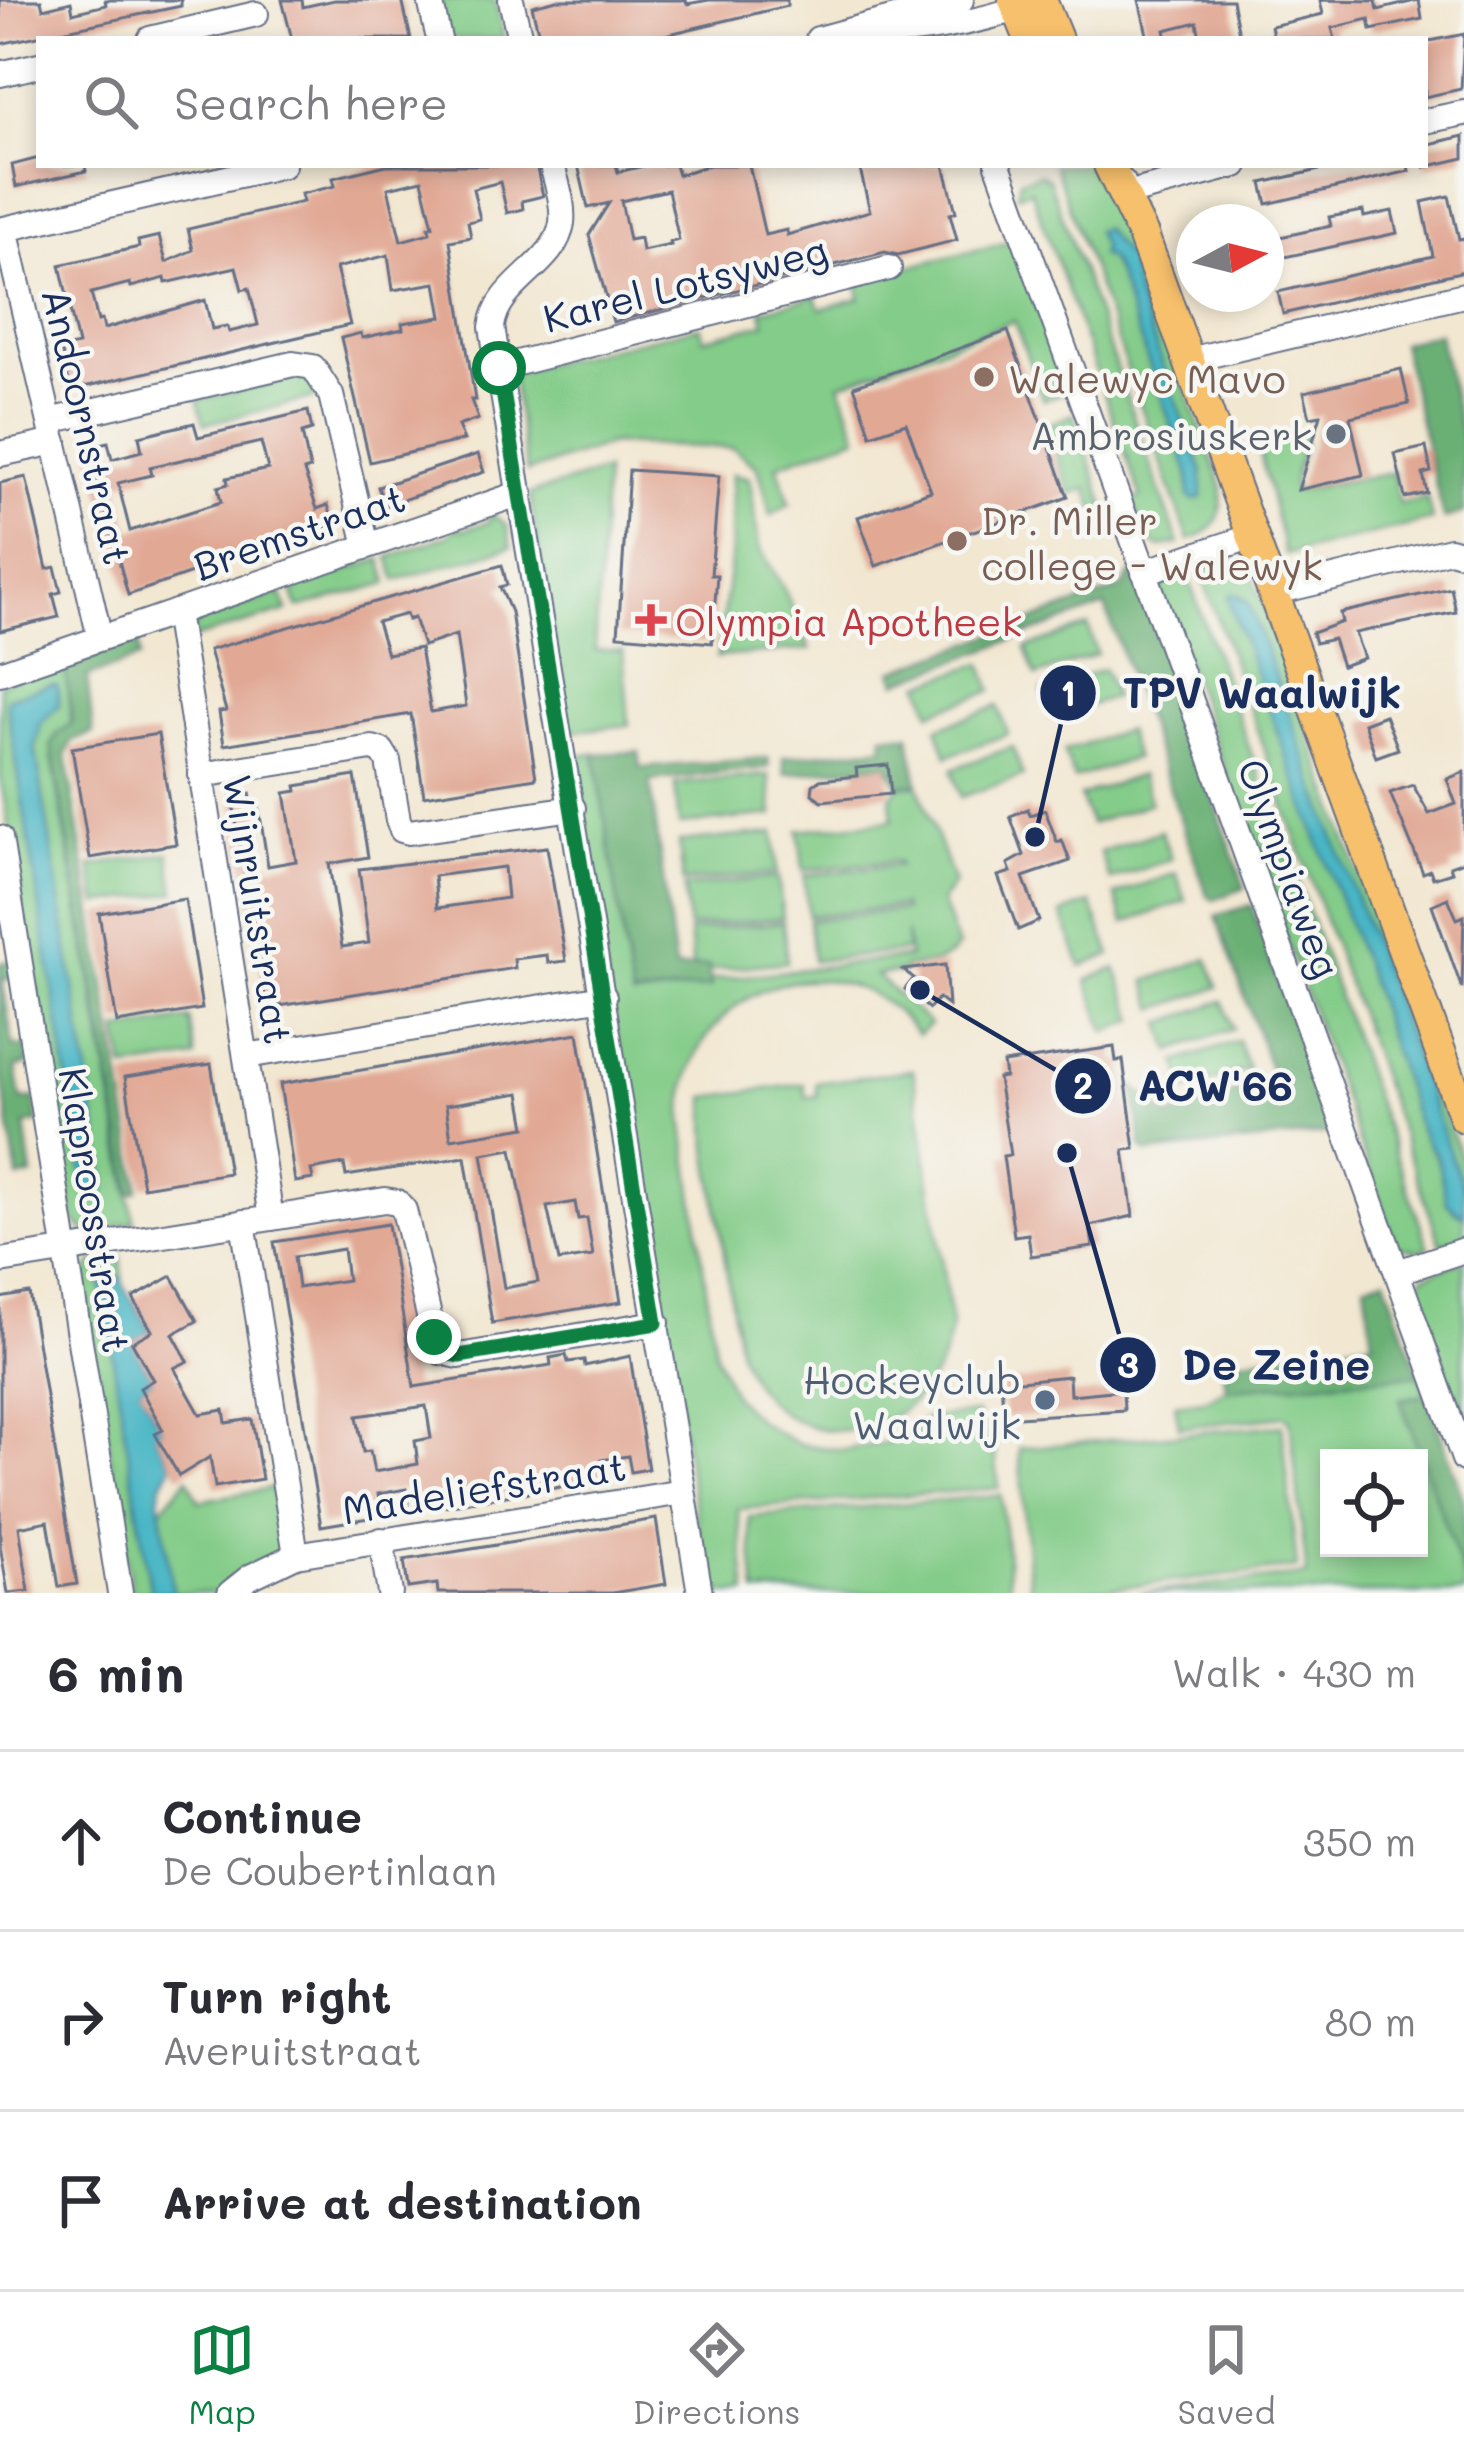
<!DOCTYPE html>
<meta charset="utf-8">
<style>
body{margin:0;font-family:Mali,sans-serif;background:#f2f2f3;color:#2b2b33}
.controls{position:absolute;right:36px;bottom:36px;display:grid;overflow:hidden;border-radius:0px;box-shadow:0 6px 18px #0003}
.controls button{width:108px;height:108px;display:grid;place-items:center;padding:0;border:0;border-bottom:3px solid #e1e1e2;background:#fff;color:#2b2b33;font:60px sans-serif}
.compass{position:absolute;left:1176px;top:204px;width:108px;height:108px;border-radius:50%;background:#fff;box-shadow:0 6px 18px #0003;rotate:83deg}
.stop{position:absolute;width:36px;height:36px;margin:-27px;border:9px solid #0b8043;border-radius:50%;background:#fff}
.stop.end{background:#0b8043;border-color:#fff;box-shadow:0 3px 12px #0008}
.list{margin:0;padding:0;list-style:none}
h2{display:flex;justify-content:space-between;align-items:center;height:156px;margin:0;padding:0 48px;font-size:51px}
h2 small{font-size:39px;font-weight:400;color:#7c7c81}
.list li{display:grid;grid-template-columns:78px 1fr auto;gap:36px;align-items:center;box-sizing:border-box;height:180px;padding:0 48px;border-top:3px solid #e1e1e2}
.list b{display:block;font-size:45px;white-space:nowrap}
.list p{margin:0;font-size:39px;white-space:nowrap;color:#7c7c81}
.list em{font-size:39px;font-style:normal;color:#7c7c81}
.icon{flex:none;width:66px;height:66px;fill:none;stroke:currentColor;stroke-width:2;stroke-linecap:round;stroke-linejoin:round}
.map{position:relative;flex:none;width:1464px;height:1593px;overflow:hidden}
.search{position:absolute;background:#fff;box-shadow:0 6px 18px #0003;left:36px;right:36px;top:36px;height:132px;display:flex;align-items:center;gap:30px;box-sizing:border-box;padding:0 42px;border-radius:0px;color:#7c7c81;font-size:45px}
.sheet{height:696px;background:#fff}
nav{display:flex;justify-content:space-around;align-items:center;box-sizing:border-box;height:168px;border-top:3px solid #e1e1e2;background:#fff;font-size:33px;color:#7c7c81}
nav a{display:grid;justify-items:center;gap:6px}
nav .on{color:#0b8043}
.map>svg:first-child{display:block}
.green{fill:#84cc89;stroke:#507e74;stroke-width:3;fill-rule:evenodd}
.forest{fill:#6bb075;stroke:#43706a;stroke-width:3}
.water{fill:#49b6c5;stroke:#327292;stroke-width:3}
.building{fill:#e1a894;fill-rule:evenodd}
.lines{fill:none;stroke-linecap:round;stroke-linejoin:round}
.minor-casing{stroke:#666f86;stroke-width:28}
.major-casing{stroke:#666f86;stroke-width:34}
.minor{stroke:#fff;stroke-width:24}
.major{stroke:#f7c06c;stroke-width:30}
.route{stroke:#0b8043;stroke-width:15}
.education-dot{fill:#8d6e63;stroke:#f6f6f2;stroke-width:4.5}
.worship-dot{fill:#6b7280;stroke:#f6f6f2;stroke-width:4.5}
.health-dot{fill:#e0444e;stroke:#f6f6f2;stroke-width:4.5}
.service-dot{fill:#5c6f8a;stroke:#f6f6f2;stroke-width:4.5}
.labels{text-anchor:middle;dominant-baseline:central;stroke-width:9;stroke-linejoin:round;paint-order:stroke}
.street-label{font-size:39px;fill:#1b2f5e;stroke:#f6f6f2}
.education-label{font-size:39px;fill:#785e54;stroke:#f6f6f2;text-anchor:start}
.worship-label{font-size:39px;fill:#5b616d;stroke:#f6f6f2;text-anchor:end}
.health-label{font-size:39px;fill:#be3a42;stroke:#f6f6f2;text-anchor:start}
.service-label{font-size:39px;fill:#4e5e75;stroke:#f6f6f2;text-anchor:end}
.leader{fill:none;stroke:#1b2f5e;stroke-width:4.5}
.callout-dot{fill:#1b2f5e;stroke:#f6f6f2;stroke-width:4.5}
.mark-label{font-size:36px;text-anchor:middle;font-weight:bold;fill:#fff}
.callout-label{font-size:42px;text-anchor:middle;font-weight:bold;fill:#1b2f5e;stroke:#f6f6f2;stroke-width:9;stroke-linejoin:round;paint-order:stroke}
</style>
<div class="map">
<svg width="1464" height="1593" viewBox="0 0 1464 1593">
<rect width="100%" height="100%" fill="#f6f6f2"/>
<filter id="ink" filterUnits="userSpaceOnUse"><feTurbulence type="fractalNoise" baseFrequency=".00833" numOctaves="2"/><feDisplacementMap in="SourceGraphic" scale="24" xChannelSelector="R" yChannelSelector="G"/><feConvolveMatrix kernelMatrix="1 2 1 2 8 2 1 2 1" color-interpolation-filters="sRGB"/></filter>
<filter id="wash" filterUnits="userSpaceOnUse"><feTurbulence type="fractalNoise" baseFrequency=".004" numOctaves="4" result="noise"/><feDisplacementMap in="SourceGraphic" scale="48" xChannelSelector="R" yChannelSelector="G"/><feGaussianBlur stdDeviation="2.7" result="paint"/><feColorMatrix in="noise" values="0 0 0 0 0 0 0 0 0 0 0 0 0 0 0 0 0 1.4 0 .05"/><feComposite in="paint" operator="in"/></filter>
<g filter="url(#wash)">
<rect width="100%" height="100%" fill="#f2e7d1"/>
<g class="green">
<polygon points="438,0 495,0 504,39 447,39"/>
<path d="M1054,165H1087L1118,211L1222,486C1221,517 1220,529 1189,540ZM1103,249L1130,261L1136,293L1202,471L1189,497V474L1116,272Z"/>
<polygon points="1040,174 1049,179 1179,544 1159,547 1147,539 1132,501 1141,497 1031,190 1017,195 1020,180"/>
<polygon points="1013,241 1067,391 1043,400 1014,321 840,384 858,436 777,465 790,503 771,515 758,467 733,448 611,444 527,472 512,378 519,370 700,326 704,339 765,323 762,310 816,296 820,309 860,298 858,284 887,272"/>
<polygon points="286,374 306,374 323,396 204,424 198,400 280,381"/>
<polygon points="1074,414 1109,518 1100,524 1087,488 1071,494 1046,425"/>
<path d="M1303,431C1309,452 1290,470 1294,491L1393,473L1399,504L1427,498L1432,520L1285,555L1257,441Z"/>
<polygon points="605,471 595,650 623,651 629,725 566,732 530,494"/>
<polygon points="732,474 750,478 759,547 785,591 810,649 717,657 731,558"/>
<polygon points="491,514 507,525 511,547 396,580 389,557 447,536 457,527 463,530 488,522"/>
<polygon points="381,559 388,583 298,608 293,593 297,587"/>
<polygon points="1222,560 1235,562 1252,575 1464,1168 1464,1191 1248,602 1239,595 1229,597 1370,981 1419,1129 1436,1157 1453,1210 1464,1216 1464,1236 1441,1245 1199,567"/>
<polygon points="1186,572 1209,636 1429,1248 1418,1251 1396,1245 1160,589 1171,577"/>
<polygon points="281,592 287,611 195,638 193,630 198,621 205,618 204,613 212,616 237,608 240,601 250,603"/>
<polygon points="1088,626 1097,654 1036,676 1026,648"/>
<path d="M64,661L72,723C55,734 51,743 53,763L134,1222L85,1232L73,1219L0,776V684ZM16,694L59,705L41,723L35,748L105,1193Z"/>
<polygon points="982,663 992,691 931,712 921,684"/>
<polygon points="1104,669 1114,697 1052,719 1042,691"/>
<polygon points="998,706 1008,734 947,756 937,728"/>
<polygon points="1126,730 1135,758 1074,779 1064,751"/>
<polygon points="1013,747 1023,776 961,797 952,769"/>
<path d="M595,754L633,997L710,987V980L909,957L906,932L907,951L813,961L809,920L904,910L903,906L808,916L804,875L899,865L897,861L803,870L799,830L893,820L891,798L899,786L918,784L954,884L941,901L958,947C943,965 927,964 905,967L904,972L876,975L930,1024L918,1035C837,928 682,988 683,1119L715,1353L734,1396L760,1422L798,1444L843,1450L891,1442L927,1418L977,1413L985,1444H994L999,1488L738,1509L747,1593H709L569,757Z"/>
<polygon points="769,775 773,815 679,825 675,784"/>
<polygon points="1141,775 1151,803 1090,824 1080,796"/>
<polygon points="1161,831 1171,859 1110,880 1100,852"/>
<polygon points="774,833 777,873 683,882 679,842"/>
<polygon points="169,853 175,892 98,904 91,866"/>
<polygon points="1176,873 1186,901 1124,923 1115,895"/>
<polygon points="778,877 783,918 688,927 684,887"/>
<polygon points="1091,903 1111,955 1081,966 1062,914"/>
<polygon points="783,922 787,962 693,972 689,931"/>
<polygon points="1208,959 1218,987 1156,1009 1146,981"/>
<polygon points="1116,968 1136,1020 1106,1032 1087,980"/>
<polygon points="1223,1001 1233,1029 1171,1051 1162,1023"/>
<polygon points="190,1019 196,1058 125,1069 118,1031"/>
<polygon points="1238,1041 1248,1069 1187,1090 1177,1062"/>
<path d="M913,1070L951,1323C945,1408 847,1465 775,1407C757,1392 748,1374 739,1353L708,1148L706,1097L804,1084L806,1097L817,1096L816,1083Z"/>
<polygon points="121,1257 123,1278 101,1282 151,1593 132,1593 81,1274 86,1273 93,1262"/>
<polygon points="1464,1260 1464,1423 1417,1290 1423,1276"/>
<path d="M1419,1375L1427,1395L1401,1399L1464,1578V1593H1141L1307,1575L1290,1420L1285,1416L1179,1427L1175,1404L1205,1400L1226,1389ZM1329,1458H1419V1548H1329Z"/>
<polygon points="1282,1425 1297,1568 1068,1593 1030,1593 1019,1448"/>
<polygon points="188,1478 199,1501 272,1488 281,1508 282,1549 220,1593 173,1593 160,1510"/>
<polygon points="1001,1495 1010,1593 756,1593 749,1517"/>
</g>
<g class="forest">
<polygon points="1438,333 1464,446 1464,513 1444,519 1401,343"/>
<polygon points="1133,571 1245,888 1213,900 1207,894 1105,606 897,682 893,671 1122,588"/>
<polygon points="137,634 140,658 87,677 93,733 72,741 66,755 138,1182 138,1191 131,1194 51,746 57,734 72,723 64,661"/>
<polygon points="883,735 909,735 918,784 899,786 887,764 785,774 783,757 884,747"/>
<polygon points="639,752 641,768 768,758 769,767 650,781 675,969 708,966 711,987 632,997 595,754"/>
<polygon points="1251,905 1332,1133 1147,1153 1142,1148 1134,1086 1169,1117 1270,1079 1272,1074 1216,916"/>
<polygon points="12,961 15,977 2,980 13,1047 26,1046 29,1064 16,1067 21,1100 35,1098 38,1122 25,1125 32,1176 18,1178 0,1066 0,963"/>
<polygon points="1385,1278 1419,1375 1226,1389 1223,1362 1373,1341 1365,1284"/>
<polygon points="1427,1395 1464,1501 1464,1578 1400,1399"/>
</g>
<g class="water">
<polygon points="1103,228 1130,261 1136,293 1202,471 1202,497 1196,500 1189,497 1189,474 1116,272 1109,258 1100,255 1103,248 1096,231"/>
<polygon points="1233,593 1248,602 1464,1191 1464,1216 1447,1203 1437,1157 1419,1129 1370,981 1231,607 1229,596"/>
<polygon points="52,684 57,685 59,705 41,723 35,748 106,1184 102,1197 96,1200 86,1193 7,705 8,698"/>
<polygon points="123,1278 124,1287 151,1331 132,1343 153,1380 140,1388 162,1430 155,1435 172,1465 162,1484 159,1499 173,1593 151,1593 104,1303 101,1281"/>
</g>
<g id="blocks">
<g class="building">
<polygon points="0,0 41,0 43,9 71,2 73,13 106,5 105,0 181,0 181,6 0,44"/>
<polygon points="282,0 302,0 303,7 334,0 402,0 411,39 292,39"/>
<polygon points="557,0 686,0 687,4 709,0 787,0 787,6 648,39 540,39 532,6"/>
<polygon points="1139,0 1232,0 1240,39 1200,39 1197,22 1165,30 1167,39 1148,39"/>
<polygon points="1320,0 1376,1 1378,10 1419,0 1422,19 1371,30 1369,19 1332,28 1335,39 1274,39 1271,26 1323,14"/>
<polygon points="1464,34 1461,89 1425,97 1425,42"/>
<polygon points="1464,136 1464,158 1425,167 1425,145"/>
<polygon points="39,158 39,165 85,165 86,171 16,187 12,165"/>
<path d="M386,165H536L543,196L522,201L523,209L507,213L500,182L473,189L480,219L468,222L471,237L450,241L475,400H471L478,419L458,426L464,440L370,462L341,338L361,333L362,338L403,329L402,323L442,317L436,283L393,290L388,255L336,268L350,325L71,390L61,349L78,345L60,265L139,247L138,241L159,236L166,262L193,250L188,229L303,202L301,194L335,186L333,178ZM422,180L433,226L429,227L430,233L401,241L388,188ZM236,267L242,290L249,288L258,325L229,332L227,326L212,329L205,300L104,329L102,320L98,321L91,293L130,283L131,287L165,278L166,283Z"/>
<path d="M578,165H616L618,172L648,165H675L678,175L709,165H749L765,235L787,230V235L870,211L859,165H944L956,212L950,214L957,240L898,255L885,252L613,322L589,235L609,203L588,208ZM668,190L679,240L670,242L671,245L642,251L640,238L629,240L621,201Z"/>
<polygon points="1341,165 1408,165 1409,171 1267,204 1262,183"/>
<polygon points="1449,196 1459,239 1464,238 1464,271 1283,314 1278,292 1433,256 1422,202"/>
<polygon points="1363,211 1364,217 1392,211 1397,233 1266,261 1266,240 1331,226 1329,217"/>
<polygon points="1008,331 1068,497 876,566 858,517 931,491 906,423 871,435 854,386"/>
<polygon points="1401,369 1409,404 1350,417 1363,475 1298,490 1321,415 1310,417 1304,392"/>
<path d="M308,411L312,430L302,433L310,469L304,471L317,509L328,505L334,524L128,595L89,447L108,442L112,459L142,451L139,436L160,431L194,423L198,437ZM261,442L268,469L227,478L228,484L218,487L221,502L130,531L118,483L152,475L150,467Z"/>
<polygon points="1426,447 1431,472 1423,474 1427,493 1405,498 1395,454"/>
<polygon points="478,454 484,472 385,506 378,487"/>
<polygon points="629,470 719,476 711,575 717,575 712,643 618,635"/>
<polygon points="26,477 47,569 55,567 61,592 53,594 59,617 0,631 0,483"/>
<path d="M502,565L507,585L500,587L511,612L536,778L424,796L411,714L224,745L219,712L226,711L209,650ZM406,614L408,620L414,618L423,646L456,635L466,706L431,712L420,648L387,654L377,622Z"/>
<polygon points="1451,588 1456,612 1355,633 1364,658 1342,666 1333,639 1315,643 1312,633 1342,622 1340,613"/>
<polygon points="1385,715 1398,749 1376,757 1364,723"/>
<polygon points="158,734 176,844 90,858 72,748"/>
<polygon points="888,765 891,794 822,801 812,794 813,785 820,780 857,776 856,768"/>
<polygon points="1464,772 1464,861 1450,866 1452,872 1433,878 1430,870 1423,873 1390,793 1413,785 1429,814 1456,804 1447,779"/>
<path d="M355,776L368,857L329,864L342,947L369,943L359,869L547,847L566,961L548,963L547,955L514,959L515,968L267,1008L232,796L250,793L253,810L259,809L268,866L296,861L285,793L297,791L296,786ZM504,867L507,898L437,908L434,876Z"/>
<polygon points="1028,809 1030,815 1045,810 1057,842 1062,840 1070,861 1023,877 1039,921 1018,930 998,876 1011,872 1008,864 1024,855 1010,816"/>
<polygon points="1448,898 1457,919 1464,916 1462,989 1432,905"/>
<polygon points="185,899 202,1009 117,1023 99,913"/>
<polygon points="945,965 948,1006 938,998 929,1009 905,989 914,978 903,970"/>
<path d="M578,1033L621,1302L492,1323L465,1157L346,1176L344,1164L311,1170L313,1179L295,1182L280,1084ZM520,1093L526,1127L451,1139L446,1105ZM512,1149L538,1282L504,1288L482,1154ZM575,1202L578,1219L587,1218L593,1256L559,1261L547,1207Z"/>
<polygon points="1114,1047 1116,1061 1123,1060 1135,1149 1124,1150 1133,1216 1090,1226 1093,1247 1031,1256 1028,1234 1014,1236 1003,1156 1010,1155 998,1078 1005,1077 1003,1063"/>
<polygon points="211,1064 229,1173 143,1187 125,1077"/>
<path d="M388,1224L414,1387L551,1365L550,1358L566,1355L568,1362L584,1360L585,1366L630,1356L648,1469L631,1472L628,1456L601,1460L604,1480L409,1512L406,1489L378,1494L381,1516L321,1526L274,1242ZM343,1249L347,1280L298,1288L294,1257ZM426,1406L431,1438L415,1441L418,1464L374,1472L370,1451L363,1452L357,1416Z"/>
<polygon points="172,1276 197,1321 173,1334 188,1361 174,1368 200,1414 224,1410 226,1423 252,1419 262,1479 215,1487 210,1457 179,1476 155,1434 163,1430 140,1388 153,1380 132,1342 152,1331 133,1298"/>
<polygon points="29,1293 77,1584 59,1587 48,1521 19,1527 29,1591 8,1593 0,1546 0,1298"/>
<polygon points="1069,1376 1070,1395 1123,1390 1124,1410 1004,1418 1001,1383"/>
<polygon points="656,1519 666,1584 612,1593 438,1593 437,1584 408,1588 404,1560"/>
</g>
</g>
</g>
<g filter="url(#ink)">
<use href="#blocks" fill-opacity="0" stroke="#666f86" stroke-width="3"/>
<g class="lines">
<g class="minor-casing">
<g id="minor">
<polyline points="430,0 439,39"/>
<polyline points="511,0 520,39"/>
<path d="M850,32C909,37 974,23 1030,5"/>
<polyline points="150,39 256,14"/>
<polyline points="818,39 961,0"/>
<polyline points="0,74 39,65"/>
<polyline points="1425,121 1464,113"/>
<path d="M552,165C557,184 564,204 562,223C556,266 497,282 492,327L700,1593"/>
<polyline points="998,165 1464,1459"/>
<polyline points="1123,182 1123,195 1236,165"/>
<polyline points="5,229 100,638"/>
<polyline points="0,230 283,165"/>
<polyline points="1189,360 1464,295"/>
<polyline points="498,368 889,268"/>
<polyline points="50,421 293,364 313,367 331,395 367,546"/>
<polyline points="0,454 55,442"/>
<polyline points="1144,572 1250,537"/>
<polyline points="1272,593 1450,550 1464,554"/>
<polyline points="176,612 271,1218"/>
<polyline points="0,673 521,493"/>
<polyline points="201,775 372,748 382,751 388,761 398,820 402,830 409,832 573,808"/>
<polyline points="0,838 120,1593"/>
<polyline points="246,1056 604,997"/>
<polyline points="243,1222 296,1555"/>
<polyline points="0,1261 385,1200 397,1202 404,1210 434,1337 441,1352 459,1356 657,1323"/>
<polyline points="1398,1272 1464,1250"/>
<polyline points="381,1540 390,1593"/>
<polyline points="230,1593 250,1577 296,1555 683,1492"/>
</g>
</g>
<g class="major-casing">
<g id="major">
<polyline points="1014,0 1030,39"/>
<polyline points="1041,0 1057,39"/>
<polyline points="1109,165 1143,235 1464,1117"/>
</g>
</g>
<use href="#minor" class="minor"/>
<use href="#major" class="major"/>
</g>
</g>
<g class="lines" filter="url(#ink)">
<polyline class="route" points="434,1337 441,1352 459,1356 656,1323 499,368"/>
</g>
<g class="education-dot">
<circle cx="984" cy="377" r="12"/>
<circle cx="957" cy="541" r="12"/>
</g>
<circle class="worship-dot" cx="1336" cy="434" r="12"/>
<path class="health-dot" d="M645 602h12v12h12v12h-12v12h-12v-12h-12v-12h12z"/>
<circle class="service-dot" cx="1045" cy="1400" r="12"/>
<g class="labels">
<g class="street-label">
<text transform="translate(685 283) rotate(-14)">Karel Lotsyweg</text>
<text transform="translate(88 426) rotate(77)">Andoornstraat</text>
<text transform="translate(299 531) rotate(-19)">Bremstraat</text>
<text transform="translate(1290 868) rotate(70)">Olympiaweg</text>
<text transform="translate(259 909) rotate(81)">Wijnruitstraat</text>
<text transform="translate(96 1210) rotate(81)">Klaproosstraat</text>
<text transform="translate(484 1487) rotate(-9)">Madeliefstraat</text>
</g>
<g class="education-label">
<text x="1008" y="377">Walewyc Mavo</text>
<text x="981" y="519">Dr. Miller<tspan x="981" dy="45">college - Walewyk</tspan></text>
</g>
<g class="worship-label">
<text x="1312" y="434">Ambrosiuskerk</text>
</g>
<g class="health-label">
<text x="675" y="620">Olympia Apotheek</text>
</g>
<g class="service-label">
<text x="1021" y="1378">Hockeyclub<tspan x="1021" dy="45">Waalwijk</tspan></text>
</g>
</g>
<path class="leader" d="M1035 837L1068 693M920 990L1083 1086M1067 1153L1128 1365"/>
<g class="callout-dot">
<circle cx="1035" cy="837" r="12"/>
<circle cx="920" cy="990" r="12"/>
<circle cx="1067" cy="1153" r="12"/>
<circle cx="1068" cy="693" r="30"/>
<circle cx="1083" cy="1086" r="30"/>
<circle cx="1128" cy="1365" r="30"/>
</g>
<g class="mark-label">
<text x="1068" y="706">1</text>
<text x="1083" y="1099">2</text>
<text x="1128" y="1378">3</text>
</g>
<g class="callout-label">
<text x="1262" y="708">TPV Waalwijk</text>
<text x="1215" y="1101">ACW'66</text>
<text x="1276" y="1380">De Zeine</text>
</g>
</svg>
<div class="controls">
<button><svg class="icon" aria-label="locate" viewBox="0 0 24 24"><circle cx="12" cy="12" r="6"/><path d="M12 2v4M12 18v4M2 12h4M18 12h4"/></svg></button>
</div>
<svg class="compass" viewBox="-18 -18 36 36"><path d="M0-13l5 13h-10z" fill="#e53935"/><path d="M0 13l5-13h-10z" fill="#7c7c81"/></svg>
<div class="stop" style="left:499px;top:368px"></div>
<div class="stop end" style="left:434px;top:1337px"></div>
<div class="search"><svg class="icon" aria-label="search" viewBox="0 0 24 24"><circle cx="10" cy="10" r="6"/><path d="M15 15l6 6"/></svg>Search here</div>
</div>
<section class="sheet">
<h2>6 min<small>Walk · 430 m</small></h2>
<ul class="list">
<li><svg class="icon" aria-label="ahead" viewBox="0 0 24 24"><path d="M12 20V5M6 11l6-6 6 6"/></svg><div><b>Continue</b><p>De Coubertinlaan</p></div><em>350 m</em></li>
<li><svg class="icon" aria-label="right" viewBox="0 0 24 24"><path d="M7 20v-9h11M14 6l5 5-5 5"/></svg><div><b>Turn right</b><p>Averuitstraat</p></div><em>80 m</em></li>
<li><svg class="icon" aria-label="arrive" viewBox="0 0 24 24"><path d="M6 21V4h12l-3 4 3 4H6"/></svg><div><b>Arrive at destination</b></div></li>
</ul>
</section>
<nav>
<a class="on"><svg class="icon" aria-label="map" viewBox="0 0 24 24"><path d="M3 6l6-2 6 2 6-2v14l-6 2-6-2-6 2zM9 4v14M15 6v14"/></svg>Map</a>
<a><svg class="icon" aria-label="directions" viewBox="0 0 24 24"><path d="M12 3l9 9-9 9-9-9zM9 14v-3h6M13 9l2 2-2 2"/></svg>Directions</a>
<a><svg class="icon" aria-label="saved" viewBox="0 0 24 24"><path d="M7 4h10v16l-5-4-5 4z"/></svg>Saved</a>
</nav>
